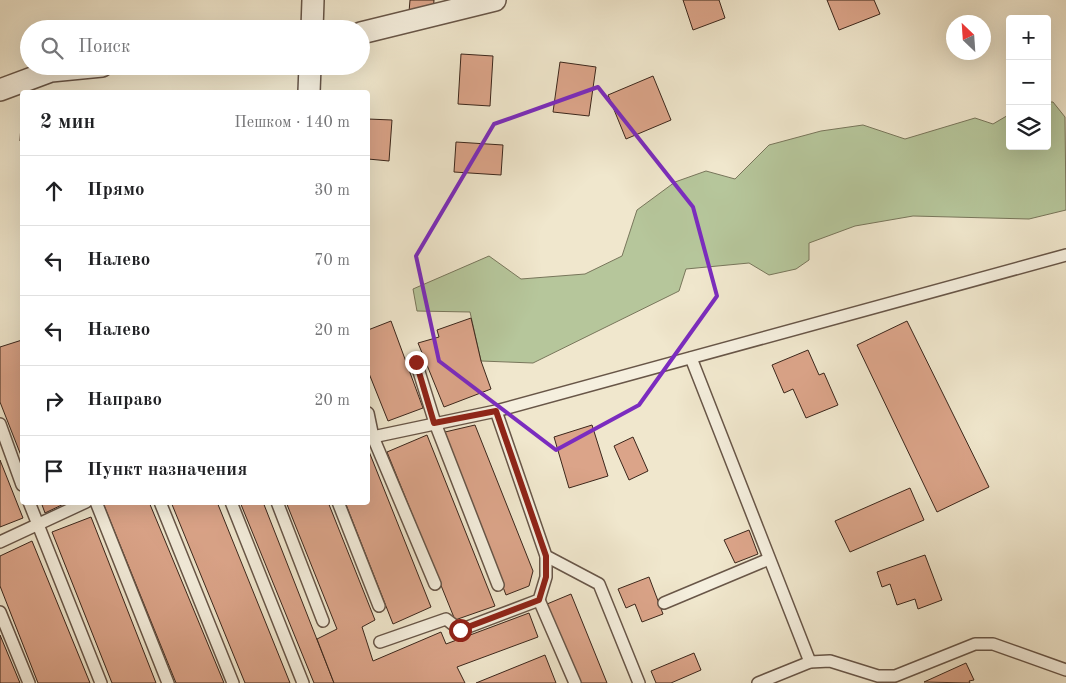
<!DOCTYPE html>
<html lang="ru">
<meta charset="utf-8">
<style>
body{margin:0;font-family:"Old Standard TT",serif;background:#f2f2f2;color:#202124}
.controls{position:absolute;right:15px;top:15px;display:grid;overflow:hidden;border-radius:5px;box-shadow:0 5px 20px #0002}
.controls button{width:45px;height:45px;display:grid;place-items:center;padding:0;border:0;border-bottom:1px solid #e0e0e0;background:#fff;color:#202124;font:25px sans-serif}
.compass{position:absolute;left:946px;top:15px;width:45px;height:45px;border-radius:50%;background:#fff;box-shadow:0 5px 20px #0002;rotate:335deg}
.stop{position:absolute;width:15px;height:15px;margin:-11px;border:4px solid #8f2418;border-radius:50%;background:#fff}
.stop.end{background:#8f2418;border-color:#fff;box-shadow:0 1px 5px #0008}
.list{margin:0;padding:0;list-style:none}
h2{display:flex;justify-content:space-between;align-items:center;height:65px;margin:0;padding:0 20px;font-size:21px}
h2 small{font-size:16px;font-weight:400;color:#757577}
.list li{display:grid;grid-template-columns:32px 1fr auto;gap:15px;align-items:center;box-sizing:border-box;height:70px;padding:0 20px;border-top:1px solid #e0e0e0}
.list b{display:block;font-size:19px;white-space:nowrap}
.list em{font-size:16px;font-style:normal;color:#757577}
.icon{flex:none;width:28px;height:28px;fill:none;stroke:currentColor;stroke-width:2;stroke-linecap:round;stroke-linejoin:round}
.map{position:relative;flex:none;width:1066px;height:683px;overflow:hidden}
.search{position:absolute;background:#fff;box-shadow:0 5px 20px #0002;left:20px;top:20px;width:350px;height:55px;display:flex;align-items:center;gap:12px;box-sizing:border-box;padding:0 18px;border-radius:28px;color:#757577;font-size:19px}
.panel{position:absolute;background:#fff;box-shadow:0 5px 20px #0002;left:20px;top:90px;width:350px;height:415px;border-radius:5px}
.map>svg:first-child{display:block}
.green{fill:#b6c69b;stroke:#78765b}
.building{fill:#dba489;stroke:#3b261b}
.lines{fill:none;stroke-linecap:round;stroke-linejoin:round}
.lane-casing{stroke:#685648;stroke-width:14}
.street-casing{stroke:#685648;stroke-width:24}
.lane{stroke:#f5efde;stroke-width:11}
.street{stroke:#f5efde;stroke-width:21}
.route{stroke:#8f2418;stroke-width:6}
.marked{fill:none;stroke:#7b2cbf;stroke-width:4;stroke-linejoin:round}
</style>
<div class="map">
<svg width="1066" height="683" viewBox="0 0 1066 683">
<rect width="100%" height="100%" fill="#f0e7cd"/>
<filter id="stains"><feTurbulence type="fractalNoise" baseFrequency=".004" numOctaves="4"/><feColorMatrix values="0 0 0 0 .2 0 0 0 0 .09 0 0 0 0 .02 0 0 0 .5 -.17"/></filter>
<radialGradient id="worn" r=".72"><stop offset=".6" stop-color="#630" stop-opacity="0"/><stop offset="1" stop-color="#630" stop-opacity=".3"/></radialGradient>
<polygon class="green" points="1047,102 1053,102 1065,117 1066,210 1029,219 913,216 855,226 809,243 809,260 796,269 769,275 749,263 686,269 679,291 533,363 481,361 470,312 417,311 413,289 489,256 521,279 585,274 622,256 637,210 675,182 706,171 735,179 769,145 821,131 863,125 905,139 975,118 993,124 1010,114 1010,146 1047,146"/>
<g class="building">
<polygon points="410,0 434,0 433,13 409,12"/>
<polygon points="683,0 719,0 725,18 693,30"/>
<polygon points="827,0 874,0 880,14 839,30"/>
<polygon points="461,54 493,56 490,106 458,104"/>
<polygon points="560,62 596,67 589,116 553,112"/>
<polygon points="653,76 671,120 626,139 608,95"/>
<polygon points="22,107 22,141 20,141"/>
<polygon points="368,119 392,120 389,161 368,159"/>
<polygon points="456,142 503,145 501,175 454,172"/>
<polygon points="471,318 481,361 491,389 444,407 418,343 439,337 437,330"/>
<polygon points="391,321 423,408 388,421 368,371 368,330"/>
<polygon points="907,321 989,487 937,512 857,345"/>
<polygon points="22,340 22,458 0,402 0,347"/>
<polygon points="808,350 819,375 824,373 838,405 806,418 793,389 784,393 772,365"/>
<polygon points="475,425 533,571 529,586 506,595 445,432"/>
<polygon points="592,425 608,476 569,488 554,437"/>
<polygon points="427,435 495,606 455,620 387,452"/>
<polygon points="633,437 648,471 629,480 614,446"/>
<polygon points="368,449 431,607 393,624 345,502 368,502"/>
<polygon points="0,460 23,518 0,527"/>
<polygon points="910,488 924,520 850,552 835,521"/>
<polygon points="41,502 68,502 45,513"/>
<polygon points="149,502 224,683 176,683 103,503"/>
<polygon points="171,502 217,502 290,683 245,683"/>
<polygon points="240,502 263,502 334,683 314,683"/>
<polygon points="286,502 328,502 375,620 362,627 373,661 441,632 446,644 529,613 538,637 457,667 465,683 334,683 317,639 337,629"/>
<polygon points="91,517 156,683 112,683 52,532"/>
<polygon points="749,530 758,554 735,563 724,540"/>
<polygon points="32,541 90,683 38,683 0,586 0,556"/>
<polygon points="925,555 942,600 918,609 915,599 897,605 890,584 882,587 877,572"/>
<polygon points="649,577 663,614 642,622 635,604 626,608 618,589"/>
<polygon points="571,594 607,683 581,683 547,604"/>
<polygon points="0,635 20,683 0,683"/>
<polygon points="694,653 701,670 671,683 656,683 651,671"/>
<polygon points="545,655 556,683 476,683"/>
<polygon points="966,663 974,680 969,681 970,683 924,682"/>
</g>
<g class="lines">
<g class="lane-casing">
<g id="lane">
<polyline points="691,358 810,662"/>
<polyline points="416,362 435,423 498,585"/>
<polyline points="496,411 546,556 599,584 639,683"/>
<polyline points="368,413 373,437 435,584"/>
<polyline points="0,424 22,485"/>
<polyline points="368,438 496,411 1066,255"/>
<polyline points="29,502 101,683"/>
<polyline points="96,502 168,683"/>
<polyline points="160,502 233,683"/>
<polyline points="231,502 303,683"/>
<polyline points="277,502 323,621"/>
<polyline points="338,502 379,606"/>
<polyline points="0,542 86,502"/>
<polyline points="539,600 575,683"/>
<polyline points="664,603 769,559"/>
<polyline points="0,612 29,683"/>
<polyline points="380,642 446,619 460,630 539,600 546,577 546,556"/>
<polyline points="758,683 810,662 830,661 878,676 895,676 975,644 993,644 1066,670"/>
</g>
</g>
<g class="street-casing">
<g id="street">
<polyline points="312,29 313,0"/>
<polyline points="361,33 495,0"/>
<polyline points="0,90 51,71 102,66"/>
<polyline points="309,92 310,66"/>
</g>
</g>
<use href="#lane" class="lane"/>
<use href="#street" class="street"/>
</g>
<g class="lines">
<polyline class="route" points="416,362 434,423 496,411 546,556 546,577 539,600 460,630"/>
</g>
<path class="marked" d="M598,87L693,207L717,296L639,405L556,450L439,361L416,256L494,124Z"/>
<rect width="100%" height="100%" filter="url(#stains)"/>
<rect width="100%" height="100%" fill="url(#worn)"/>
</svg>
<div class="controls">
<button>+</button>
<button>−</button>
<button><svg class="icon" aria-label="layers" viewBox="0 0 24 24"><path d="M12 4l9 5-9 5-9-5zM3 14l9 5 9-5"/></svg></button>
</div>
<svg class="compass" viewBox="-18 -18 36 36"><path d="M0-13l5 13h-10z" fill="#e53935"/><path d="M0 13l5-13h-10z" fill="#757577"/></svg>
<div class="stop" style="left:460px;top:630px"></div>
<div class="stop end" style="left:416px;top:362px"></div>
<div class="search"><svg class="icon" aria-label="search" viewBox="0 0 24 24"><circle cx="10" cy="10" r="6"/><path d="M15 15l6 6"/></svg>Поиск</div>
<section class="panel">
<h2>2 мин<small>Пешком · 140 m</small></h2>
<ul class="list">
<li><svg class="icon" aria-label="ahead" viewBox="0 0 24 24"><path d="M12 20V5M6 11l6-6 6 6"/></svg><div><b>Прямо</b></div><em>30 m</em></li>
<li><svg class="icon" aria-label="left" viewBox="0 0 24 24"><path d="M17 20v-9H6M10 6l-5 5 5 5"/></svg><div><b>Налево</b></div><em>70 m</em></li>
<li><svg class="icon" aria-label="left" viewBox="0 0 24 24"><path d="M17 20v-9H6M10 6l-5 5 5 5"/></svg><div><b>Налево</b></div><em>20 m</em></li>
<li><svg class="icon" aria-label="right" viewBox="0 0 24 24"><path d="M7 20v-9h11M14 6l5 5-5 5"/></svg><div><b>Направо</b></div><em>20 m</em></li>
<li><svg class="icon" aria-label="arrive" viewBox="0 0 24 24"><path d="M6 21V4h12l-3 4 3 4H6"/></svg><div><b>Пункт назначения</b></div></li>
</ul>
</section>
</div>
